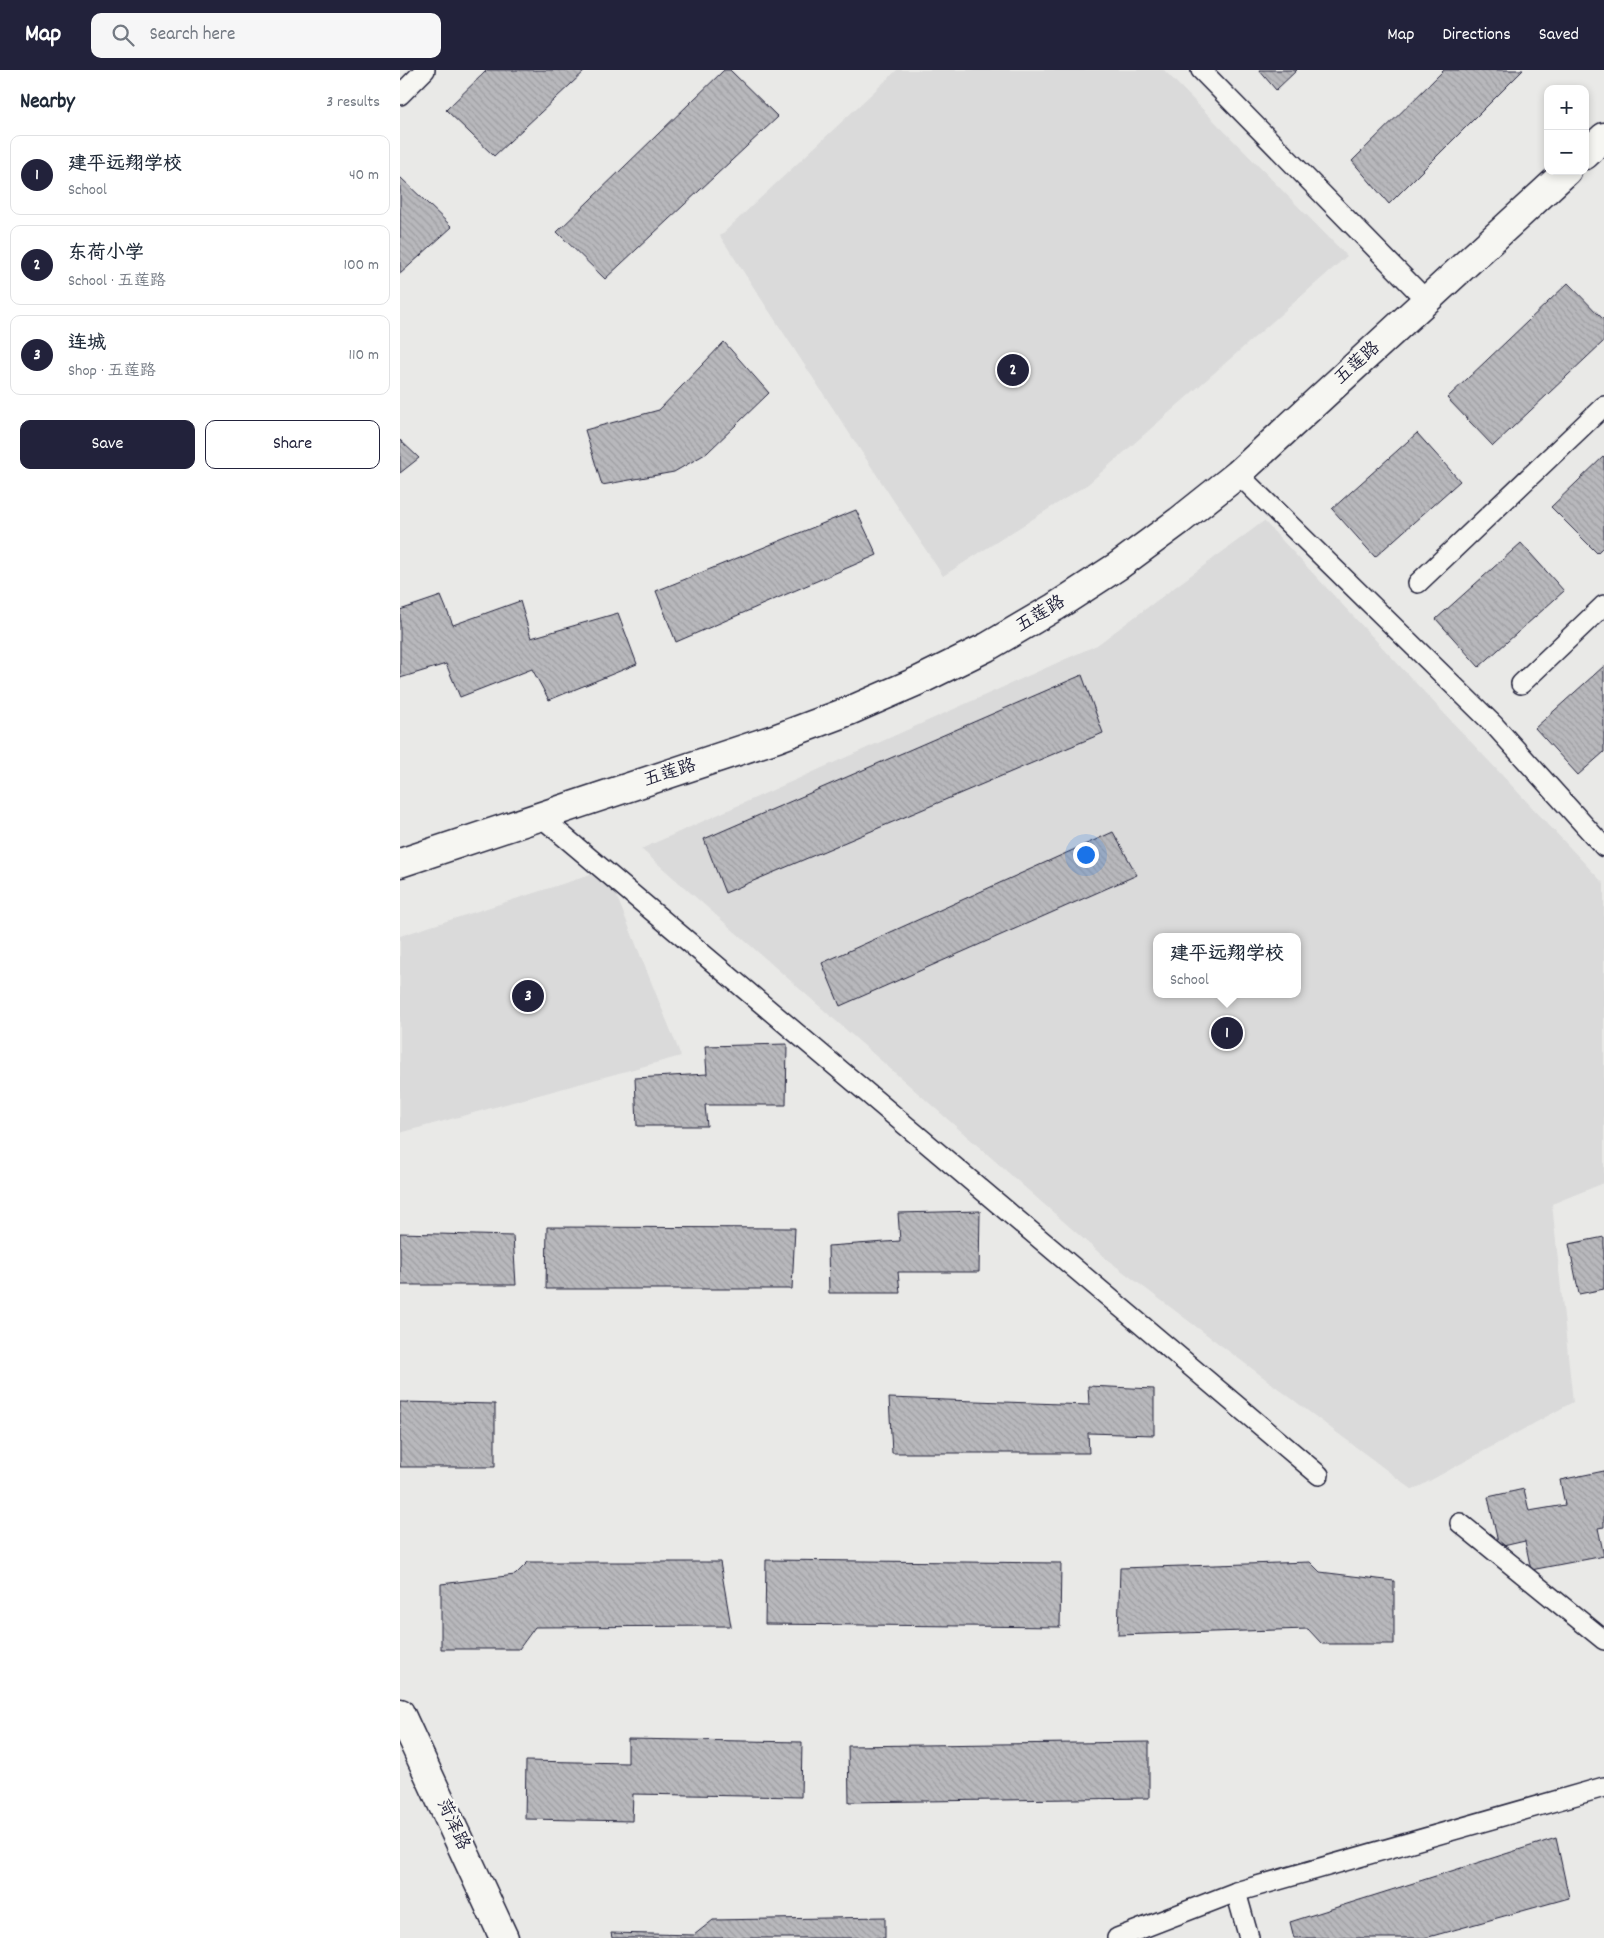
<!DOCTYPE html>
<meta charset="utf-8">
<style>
body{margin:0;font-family:Dekko,"LXGW WenKai TC",sans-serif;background:#f6f6f7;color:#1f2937}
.controls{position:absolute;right:15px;top:15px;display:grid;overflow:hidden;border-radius:10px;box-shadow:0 2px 8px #0003}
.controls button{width:45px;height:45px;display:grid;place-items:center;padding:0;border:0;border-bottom:1px solid #e0e1e3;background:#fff;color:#1f2937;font:25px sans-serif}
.you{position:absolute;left:685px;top:784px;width:18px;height:18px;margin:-12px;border:4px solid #fff;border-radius:50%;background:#1a73e8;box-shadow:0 0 0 8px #1a73e833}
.badge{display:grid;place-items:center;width:32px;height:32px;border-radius:50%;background:#22223b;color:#fff;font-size:16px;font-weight:700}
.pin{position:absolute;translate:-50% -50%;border:2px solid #fff;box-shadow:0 1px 5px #0006}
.popup{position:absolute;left:753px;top:863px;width:148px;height:65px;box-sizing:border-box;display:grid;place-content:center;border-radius:10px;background:#fff;filter:drop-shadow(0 1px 4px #0005);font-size:16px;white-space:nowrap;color:#747a83}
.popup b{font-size:19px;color:#1f2937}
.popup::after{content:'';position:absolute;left:50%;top:100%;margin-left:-10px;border:10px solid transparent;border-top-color:#fff}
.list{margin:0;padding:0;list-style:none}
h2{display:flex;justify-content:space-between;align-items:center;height:65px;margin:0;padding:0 20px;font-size:21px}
h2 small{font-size:16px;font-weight:400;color:#747a83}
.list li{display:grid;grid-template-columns:32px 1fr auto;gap:15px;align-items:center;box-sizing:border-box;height:80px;margin:0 10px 10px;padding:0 10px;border:1px solid #e0e1e3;border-radius:10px}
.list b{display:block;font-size:19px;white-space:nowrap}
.list p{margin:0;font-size:16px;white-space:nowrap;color:#747a83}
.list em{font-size:16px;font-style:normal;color:#747a83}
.actions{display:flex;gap:10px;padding:15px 20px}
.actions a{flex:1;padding:11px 0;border:1px solid #22223b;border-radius:10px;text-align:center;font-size:18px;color:#22223b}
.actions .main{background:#22223b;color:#fff}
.icon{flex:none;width:28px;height:28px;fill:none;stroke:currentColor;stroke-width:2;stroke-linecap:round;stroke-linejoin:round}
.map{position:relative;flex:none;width:1204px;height:1868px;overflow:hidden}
header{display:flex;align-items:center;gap:30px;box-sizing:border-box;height:70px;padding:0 25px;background:#22223b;color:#fff}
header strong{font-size:24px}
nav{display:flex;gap:28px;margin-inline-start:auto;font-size:18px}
.search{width:350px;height:45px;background:#f6f6f7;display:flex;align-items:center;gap:12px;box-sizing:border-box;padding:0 18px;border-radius:10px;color:#747a83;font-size:19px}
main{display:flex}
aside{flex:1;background:#fff}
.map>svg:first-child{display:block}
.built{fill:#dadada;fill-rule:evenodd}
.building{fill:url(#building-back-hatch);stroke:#22223b}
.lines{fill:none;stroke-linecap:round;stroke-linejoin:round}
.service-casing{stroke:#22223b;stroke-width:22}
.minor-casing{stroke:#22223b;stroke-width:31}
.tertiary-casing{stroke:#22223b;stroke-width:31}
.service{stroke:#f6f6f2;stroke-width:19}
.minor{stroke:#f6f6f2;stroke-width:28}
.tertiary{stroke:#f6f6f2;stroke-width:28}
.labels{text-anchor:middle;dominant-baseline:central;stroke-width:5;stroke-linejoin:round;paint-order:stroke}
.street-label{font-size:18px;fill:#22223b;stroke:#f6f6f2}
</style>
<header>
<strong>Map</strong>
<div class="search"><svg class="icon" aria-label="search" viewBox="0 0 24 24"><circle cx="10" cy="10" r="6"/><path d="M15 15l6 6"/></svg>Search here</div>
<nav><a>Map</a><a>Directions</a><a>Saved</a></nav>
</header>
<main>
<aside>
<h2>Nearby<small>3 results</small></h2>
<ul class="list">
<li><span class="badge">1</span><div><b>建平远翔学校</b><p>School</p></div><em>40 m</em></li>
<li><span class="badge">2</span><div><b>东荷小学</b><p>School · 五莲路</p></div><em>100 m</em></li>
<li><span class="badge">3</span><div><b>连城</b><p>Shop · 五莲路</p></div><em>110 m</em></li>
</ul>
<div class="actions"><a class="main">Save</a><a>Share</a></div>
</aside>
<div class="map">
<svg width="1204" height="1868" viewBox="0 0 1204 1868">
<defs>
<pattern id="building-back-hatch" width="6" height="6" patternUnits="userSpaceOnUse" patternTransform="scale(1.25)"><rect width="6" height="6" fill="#b8b8bc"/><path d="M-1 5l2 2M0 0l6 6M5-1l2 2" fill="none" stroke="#9e9ea2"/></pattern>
</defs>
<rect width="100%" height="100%" fill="#e9e9e7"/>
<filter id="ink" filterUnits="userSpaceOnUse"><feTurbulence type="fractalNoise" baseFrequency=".02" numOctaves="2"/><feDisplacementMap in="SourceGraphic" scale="10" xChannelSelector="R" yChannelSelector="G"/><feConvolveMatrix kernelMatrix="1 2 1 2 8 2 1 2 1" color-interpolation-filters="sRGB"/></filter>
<g filter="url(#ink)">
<g class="built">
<polygon points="497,0 764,0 947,186 688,414 543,506 320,166"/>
<path d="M864,451L1204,814V1113L1152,1134L1173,1332L1013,1420L705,1188L241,779L697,575ZM757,867H897V924H757Z"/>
<polygon points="206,800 281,986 0,1063 0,866"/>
</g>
<g class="building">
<polygon points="87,0 186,0 94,86 46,40"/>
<polygon points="324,0 330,0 378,47 205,209 157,162"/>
<polygon points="859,0 897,0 876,20"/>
<polygon points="1044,0 1123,0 989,134 952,91"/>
<polygon points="0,107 52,157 0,204"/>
<polygon points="1168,213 1204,250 1204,271 1093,376 1047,328"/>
<polygon points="324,272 369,323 307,383 274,402 202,415 185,360 259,340"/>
<polygon points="1017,363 1060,411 975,487 932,439"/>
<polygon points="0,370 19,388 0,403"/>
<polygon points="1204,386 1204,476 1197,483 1151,437"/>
<polygon points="456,440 477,485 276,572 256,521"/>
<polygon points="1121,473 1164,521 1079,597 1036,549"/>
<polygon points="41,526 53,555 120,531 131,568 218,543 237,594 149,630 132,599 60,627 46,594 0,608 0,540"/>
<polygon points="1204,596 1204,682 1178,705 1135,658"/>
<polygon points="682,605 703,663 325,823 304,769"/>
<polygon points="713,762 737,805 440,936 422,893"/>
<polygon points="387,974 386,1035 305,1035 307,1056 237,1056 235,1008 307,1004 305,976"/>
<polygon points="580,1141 579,1202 498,1202 500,1223 429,1223 428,1176 500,1171 498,1143"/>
<polygon points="147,1157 395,1158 392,1219 146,1219"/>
<polygon points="0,1163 113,1166 116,1215 0,1215"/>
<polygon points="1204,1167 1204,1219 1179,1224 1169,1174"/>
<polygon points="688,1316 754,1319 754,1365 688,1363 689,1383 492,1383 489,1328 689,1335"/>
<polygon points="0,1332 95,1334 95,1397 0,1397"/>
<polygon points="1204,1401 1204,1457 1198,1458 1204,1486 1131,1500 1125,1471 1099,1477 1088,1427 1124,1419 1129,1441 1165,1435 1160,1410"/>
<polygon points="366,1490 661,1493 660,1557 365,1554"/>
<polygon points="128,1492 320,1492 331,1556 135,1557 119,1579 41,1579 41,1514 115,1505"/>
<polygon points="910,1492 920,1502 994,1511 994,1574 922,1574 908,1559 718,1565 720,1498"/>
<polygon points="228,1669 402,1672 401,1727 233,1724 232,1751 125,1749 126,1691 228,1693"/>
<polygon points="749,1672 749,1728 449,1732 448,1676"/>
<polygon points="1156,1768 1169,1828 1025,1868 894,1868 890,1852"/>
<polygon points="485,1847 485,1868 212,1868 211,1863 294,1865 313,1850"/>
</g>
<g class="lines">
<g class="service-casing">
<g id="service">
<polyline points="801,0 1027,231"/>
<polyline points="0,25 25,0"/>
<polyline points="838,404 1094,655 1204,777"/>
<polyline points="1018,513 1204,336"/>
<polyline points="1121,614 1204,535"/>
<polyline points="141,747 919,1405"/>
<polyline points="1060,1453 1204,1570"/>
<polyline points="836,1822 849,1868"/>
<polyline points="717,1868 836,1822 1204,1717"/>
</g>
</g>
<g class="minor-casing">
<polyline id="minor" points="0,1643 104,1868"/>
</g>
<g class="tertiary-casing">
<g id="tertiary">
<polyline points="1185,85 1204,67"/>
<polyline points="0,793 377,668 449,641 520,610 587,577 655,537 718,496 779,451 838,404 1167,101"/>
</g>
</g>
<use href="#service" class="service"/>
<use href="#minor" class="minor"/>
<use href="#tertiary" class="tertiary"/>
</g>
</g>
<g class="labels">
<g class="street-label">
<text transform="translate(958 294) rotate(-42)">五莲路</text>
<text transform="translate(641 545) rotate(-31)">五莲路</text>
<text transform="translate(270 704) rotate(-18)">五莲路</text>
<text transform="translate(52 1755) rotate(65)">菏泽路</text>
</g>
</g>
</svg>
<div class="controls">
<button>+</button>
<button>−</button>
</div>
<div class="you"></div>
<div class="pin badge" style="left:827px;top:963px">1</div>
<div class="popup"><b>建平远翔学校</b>School</div>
<div class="pin badge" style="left:613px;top:300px">2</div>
<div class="pin badge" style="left:128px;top:926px">3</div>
</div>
</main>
